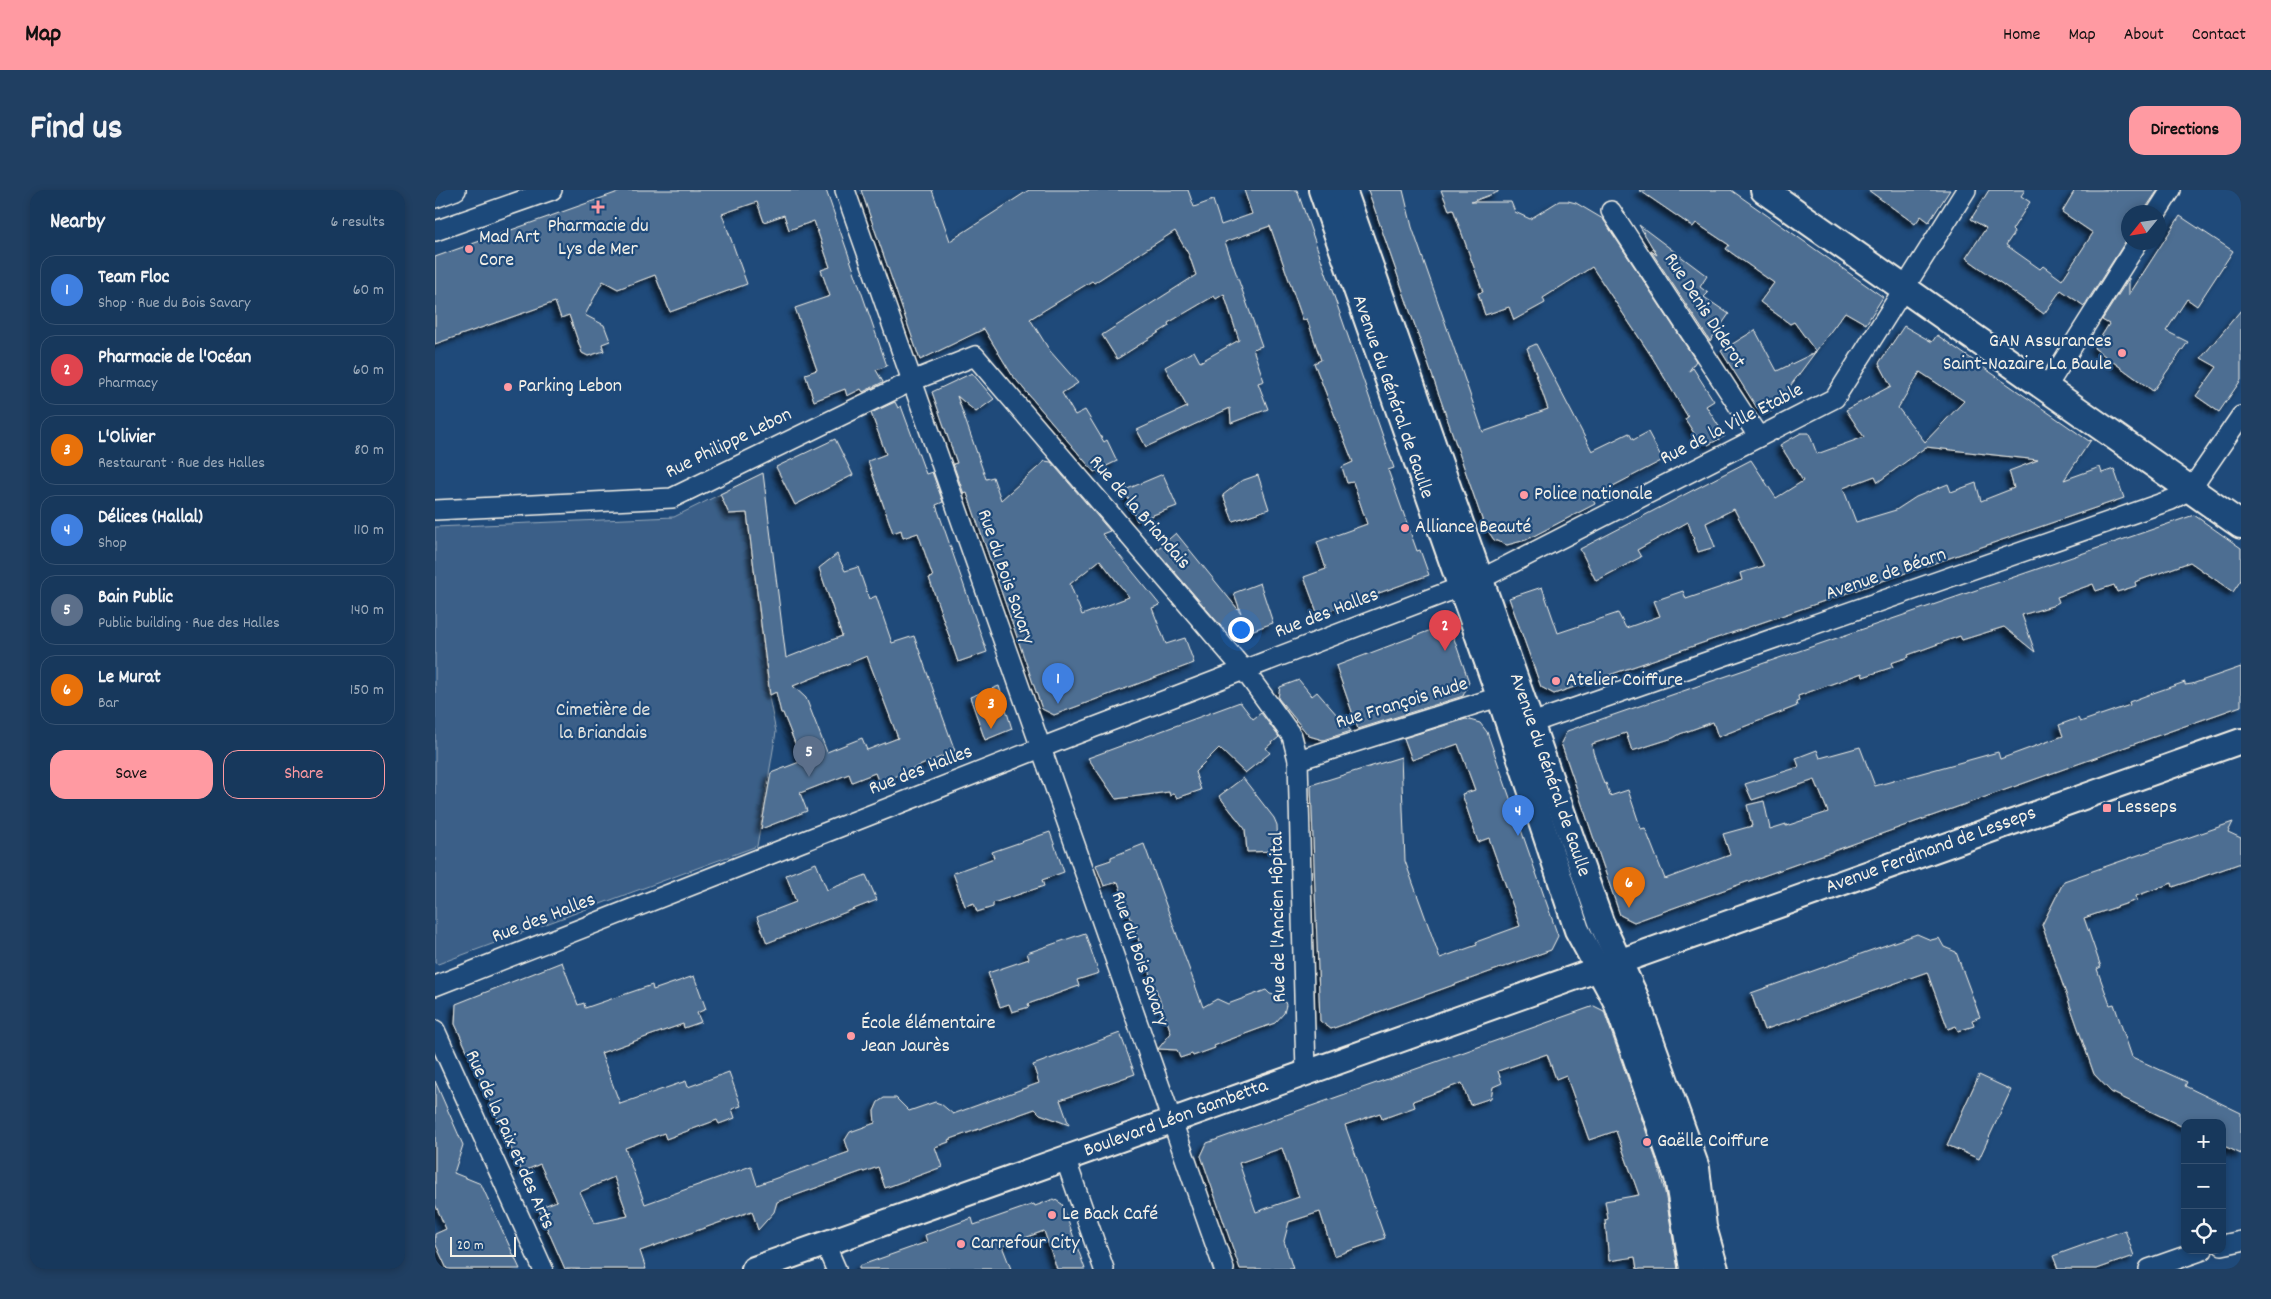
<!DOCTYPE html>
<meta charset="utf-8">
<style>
body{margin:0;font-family:Dekko,sans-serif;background:#203f62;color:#f1f3f6}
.controls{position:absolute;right:15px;bottom:15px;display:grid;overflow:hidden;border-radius:10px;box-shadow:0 2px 8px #0003}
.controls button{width:45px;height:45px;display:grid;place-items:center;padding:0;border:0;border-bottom:1px solid #365272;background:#17385c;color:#f1f3f6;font:25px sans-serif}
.compass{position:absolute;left:1686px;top:15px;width:45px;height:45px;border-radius:50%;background:#17385c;box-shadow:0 2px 8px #0003;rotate:240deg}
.scale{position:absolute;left:15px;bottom:12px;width:66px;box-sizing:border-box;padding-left:5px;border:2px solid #f4f1e8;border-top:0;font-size:14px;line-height:18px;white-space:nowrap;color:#f4f1e8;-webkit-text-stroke:4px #1f4a7a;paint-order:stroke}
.you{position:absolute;left:805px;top:439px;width:18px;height:18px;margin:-12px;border:4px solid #fff;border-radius:50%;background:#1a73e8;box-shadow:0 0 0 8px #1a73e833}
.badge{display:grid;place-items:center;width:32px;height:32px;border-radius:50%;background:#ff9aa2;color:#fff;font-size:16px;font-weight:700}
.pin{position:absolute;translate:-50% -41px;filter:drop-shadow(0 1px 2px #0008)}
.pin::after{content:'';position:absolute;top:26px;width:18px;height:15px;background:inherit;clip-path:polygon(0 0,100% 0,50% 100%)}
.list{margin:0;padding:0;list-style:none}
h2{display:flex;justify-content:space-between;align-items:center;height:65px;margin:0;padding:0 20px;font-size:21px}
h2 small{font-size:16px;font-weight:400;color:#9eacbb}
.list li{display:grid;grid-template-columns:32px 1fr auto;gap:15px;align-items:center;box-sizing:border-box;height:70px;margin:0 10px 10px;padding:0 10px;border:1px solid #365272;border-radius:15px}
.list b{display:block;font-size:19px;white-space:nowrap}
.list p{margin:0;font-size:16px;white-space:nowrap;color:#9eacbb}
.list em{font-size:16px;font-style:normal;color:#9eacbb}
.actions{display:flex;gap:10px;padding:15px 20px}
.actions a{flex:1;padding:11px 0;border:1px solid #ff9aa2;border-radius:15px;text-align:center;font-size:18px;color:#ff9aa2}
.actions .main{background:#ff9aa2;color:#111}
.icon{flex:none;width:28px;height:28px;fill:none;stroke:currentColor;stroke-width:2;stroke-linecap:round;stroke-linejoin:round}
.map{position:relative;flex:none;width:1806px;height:1079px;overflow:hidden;border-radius:15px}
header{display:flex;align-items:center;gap:30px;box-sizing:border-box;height:70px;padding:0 25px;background:#ff9aa2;color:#111}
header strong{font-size:24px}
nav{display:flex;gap:28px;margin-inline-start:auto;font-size:18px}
.intro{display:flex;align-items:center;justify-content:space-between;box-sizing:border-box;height:120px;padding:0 30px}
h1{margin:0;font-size:35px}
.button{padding:12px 22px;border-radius:15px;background:#ff9aa2;color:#111;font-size:18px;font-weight:700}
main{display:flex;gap:30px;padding:0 30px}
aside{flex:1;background:#17385c;border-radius:15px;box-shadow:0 2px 8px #0003}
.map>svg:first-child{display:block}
.green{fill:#3a5f88;stroke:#97a8b8}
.building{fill:#4d6e92;stroke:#f4f1e8;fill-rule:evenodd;filter:url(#shadow)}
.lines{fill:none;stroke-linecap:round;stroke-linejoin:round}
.minor-casing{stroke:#f4f1e8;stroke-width:22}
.tertiary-casing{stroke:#f4f1e8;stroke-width:28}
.secondary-casing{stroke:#f4f1e8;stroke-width:30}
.minor{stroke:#1f4a7a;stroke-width:19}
.tertiary{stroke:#1f4a7a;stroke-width:24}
.secondary{stroke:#1f4a7a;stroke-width:26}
.poi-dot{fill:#ff9aa2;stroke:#1f4a7a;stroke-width:2}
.labels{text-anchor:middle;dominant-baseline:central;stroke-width:4.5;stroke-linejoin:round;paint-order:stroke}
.poi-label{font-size:20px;fill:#f4f1e8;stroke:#1f4a7a;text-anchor:start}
.street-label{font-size:20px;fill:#f4f1e8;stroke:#1f4a7a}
.park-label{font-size:20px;fill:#e1e2de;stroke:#1f4a7a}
</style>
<header>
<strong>Map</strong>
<nav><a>Home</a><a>Map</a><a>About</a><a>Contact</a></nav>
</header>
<div class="intro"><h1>Find us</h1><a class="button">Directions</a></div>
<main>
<aside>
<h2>Nearby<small>6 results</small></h2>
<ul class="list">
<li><span class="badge" style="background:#3f7fe0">1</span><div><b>Team Floc</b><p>Shop · Rue du Bois Savary</p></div><em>60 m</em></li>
<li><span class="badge" style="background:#e0444e">2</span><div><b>Pharmacie de l'Océan</b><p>Pharmacy</p></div><em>60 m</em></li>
<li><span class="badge" style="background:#e8710a">3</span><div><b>L'Olivier</b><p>Restaurant · Rue des Halles</p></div><em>80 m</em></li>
<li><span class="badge" style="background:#3f7fe0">4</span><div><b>Délices (Hallal)</b><p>Shop</p></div><em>110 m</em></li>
<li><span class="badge" style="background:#5c6f8a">5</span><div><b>Bain Public</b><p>Public building · Rue des Halles</p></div><em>140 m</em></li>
<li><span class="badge" style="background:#e8710a">6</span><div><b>Le Murat</b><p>Bar</p></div><em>150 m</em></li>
</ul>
<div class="actions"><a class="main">Save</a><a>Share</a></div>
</aside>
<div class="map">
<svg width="1806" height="1079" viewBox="0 0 1806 1079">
<defs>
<filter id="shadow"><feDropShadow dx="-4.5" dy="4.5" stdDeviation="2.5" flood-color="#0009"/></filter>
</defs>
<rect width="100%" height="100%" fill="#1f4a7a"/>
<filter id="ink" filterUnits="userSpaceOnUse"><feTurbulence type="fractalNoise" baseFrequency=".02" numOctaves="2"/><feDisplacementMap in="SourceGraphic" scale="10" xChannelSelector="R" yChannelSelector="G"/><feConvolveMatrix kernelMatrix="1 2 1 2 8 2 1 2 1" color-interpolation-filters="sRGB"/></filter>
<g filter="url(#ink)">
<polygon class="green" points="300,297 312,323 334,507 341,542 322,656 3,774 0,773 0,337 239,327"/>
<g class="building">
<polygon points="189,0 391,0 452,176 441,180 448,192 428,202 426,199 412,206 410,199 379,211 370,184 382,180 360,118 395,106 386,80 395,77 379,31 354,40 349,25 329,32 322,12 287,24 312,94 235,122 220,85 183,99 168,91 150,125 169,135 175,151 167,154 169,161 153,166 147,163 134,125 126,128 120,112 0,154 0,67"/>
<polygon points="426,0 497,0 515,51 594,0 753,0 759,17 778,10 786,35 817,24 809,0 862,0 959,278 953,280 982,361 985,360 994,385 883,425 869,387 891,379 882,352 932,334 918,292 912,293 907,277 918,272 879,173 886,170 872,129 868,130 835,36 790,52 827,156 818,159 829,191 823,193 833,219 796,233 795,218 711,257 702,240 752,217 730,177 759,161 765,172 804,150 789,104 781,109 779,106 733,133 734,136 682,169 667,145 761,85 754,65 740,41 659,93 657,91 595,129 615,161 643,193 627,203 640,225 650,220 669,252 672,250 682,271 659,282 577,185 549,139 485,170"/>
<polygon points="933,0 968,0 977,37 1048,242 1113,219 1092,158 1101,154 1157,261 1194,243 1198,250 1213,242 1228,270 1157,307 1160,314 1091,350 1072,355 1059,350 1049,335"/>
<polygon points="1006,0 1063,0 1063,2 1036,12 1076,12 1080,22 1095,29 1124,11 1133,11 1141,13 1168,29 1261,171 1254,181 1258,178 1279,211 1271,216 1290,246 1273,255 1269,248 1264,251 1250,229 1253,227 1217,167 1157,77 1108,108 1110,113 1079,130 1074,117 1050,125 1043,103 1048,102 1036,69 1018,19 1014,20"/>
<polygon points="1204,0 1296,0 1448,107 1431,134 1410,122 1336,222 1322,218 1286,161 1320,140 1342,181 1381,162 1359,132 1355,134 1325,112 1339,93 1291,59 1294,55 1261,33 1258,37"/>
<polygon points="1433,0 1515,0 1494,32 1486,26 1480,34"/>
<polygon points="1554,0 1590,0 1586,6 1595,12 1577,40 1579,42 1577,46 1571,55 1605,79 1608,76 1627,90 1658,43 1627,22 1640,0 1723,0 1708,22 1694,22 1694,46 1649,116 1626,100 1609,124 1531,68 1551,38 1536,29"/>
<polygon points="1745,26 1798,61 1762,116 1752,109 1731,141 1753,152 1718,201 1659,158 1674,134 1667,130 1694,88 1694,105"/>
<polygon points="1204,35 1272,86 1265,97 1273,103 1269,107 1294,124 1275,151 1216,61 1222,65"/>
<polygon points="1806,120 1806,190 1784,222 1761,206 1782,177 1766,168"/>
<path d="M1469,136L1497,152L1502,145L1654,251L1656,250L1629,290L1665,277L1667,283L1679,279L1689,308L1119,504L1106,497L1074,408L1107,397L1123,443L1183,423L1191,438L1225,426L1219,411L1248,401L1251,409L1307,390L1305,383L1329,376L1299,319L1271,333L1280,357L1263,362L1253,332L1202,360L1206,367L1161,391L1145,359L1316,270L1341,308L1368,291L1345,255L1366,243H1374L1382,264L1429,247L1411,220L1456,196L1444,173ZM1485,182L1529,211L1490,252L1463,218ZM1491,257L1568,266L1603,270L1574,281L1579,298L1546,311L1541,293L1516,302L1513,294L1481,307L1461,320L1421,332L1408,298L1440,286L1443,292Z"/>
<path d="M537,183L559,209L541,222L522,206L551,289L558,287L566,310L610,271L616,272L675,341L667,344L725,415L717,418L731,454L750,448L759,473L619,525L607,519L532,303L529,304L518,274L522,273L497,202ZM665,370L694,407L647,425L635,394Z"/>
<polygon points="460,212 463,218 466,216 491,284 497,282 508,312 501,315 552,462 523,472 494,388 498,387 483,343 468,348 466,340 458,343 433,271 451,264 436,223"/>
<polygon points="400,249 418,285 360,315 341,277"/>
<path d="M328,283L351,468L407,446L384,378L402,364L410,381L423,377L434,409L441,406L457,453L479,446L520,561L444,593L440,583L417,592L414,584L365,603L372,621L326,639L336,583L367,571L348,523H346L341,502L335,505L312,323L294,324L285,304ZM432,466L463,548L432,560L427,548L392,562L371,508L358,496Z"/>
<polygon points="728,284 742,316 702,331 690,300"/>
<polygon points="823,285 834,319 798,331 788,305 806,291"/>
<polygon points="1759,325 1806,358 1806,390 1798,402 1755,372 1700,392 1701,396 1682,402 1679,395 1661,401 1658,394 1622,407 1624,412 1617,416 1587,425 1600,462 1569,437 1527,450 1525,446 1473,465 1474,467 1456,473 1458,477 1428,487 1427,483 1363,506 1364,511 1361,512 1362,516 1283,547 1278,532 1245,544 1238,548 1197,561 1191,543 1157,554 1158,562 1169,594 1171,593 1175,606 1193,600 1206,639 1210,638 1230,689 1295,665 1288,644 1317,636 1312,615 1329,611 1335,639 1351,634 1351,636 1393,622 1380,590 1317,610 1310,594 1364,577 1361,568 1382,560 1385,568 1425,557 1440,596 1563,562 1565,569 1628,546 1624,535 1643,528 1645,532 1695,515 1694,512 1718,503 1750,492 1750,495 1757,494 1806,477 1806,516 1199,732 1185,725 1126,553 1132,541"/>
<polygon points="741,343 806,423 799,403 825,393 838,433 796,448 721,360"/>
<polygon points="1004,437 1017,443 1034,492 1028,506 923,539 901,476"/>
<polygon points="864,490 877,506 882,502 916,541 888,550 874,546 843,508 845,497"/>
<polygon points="564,496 577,539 550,550 535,507"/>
<polygon points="805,512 818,529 826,523 844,547 831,558 835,563 810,583 784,558 760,582 766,600 742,608 739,603 735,606 734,602 681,609 653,568"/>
<polygon points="1031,529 1045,533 1052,542 1123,746 1116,760 896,839 885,831 876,595 966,567 970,671 1005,768 1042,755 1041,752 1085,736 1054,648 1043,652 1027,604 1040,600 1023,554 977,570 969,548"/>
<polygon points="808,588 839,628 842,635 843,661 812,662 810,639 784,606"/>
<polygon points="1798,632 1793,642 1806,648 1806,673 1738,697 1737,693 1701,706 1702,710 1649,728 1666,777 1662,779 1675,815 1679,814 1697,867 1752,892 1750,896 1806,923 1806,964 1787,955 1787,933 1750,933 1750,938 1676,902 1659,884 1607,735 1629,691"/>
<polygon points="615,642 629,682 607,690 609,696 558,713 558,717 542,722 539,713 530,716 518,683 559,668 557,662"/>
<polygon points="709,654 768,817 782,809 793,814 831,800 835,804 844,806 849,809 851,815 849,823 840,833 791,851 779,856 780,858 758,866 757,864 745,868 742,860 723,859 736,843 728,819 683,692 669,696 661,675 676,670 676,667"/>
<polygon points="381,673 392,700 431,685 442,710 332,753 322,727 361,712 351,685"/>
<polygon points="650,743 664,783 642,790 644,796 593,814 594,817 577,822 574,814 565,817 553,783 594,769 592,763"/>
<polygon points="1482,744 1496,750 1504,748 1509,757 1521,762 1545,827 1537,830 1539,836 1523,841 1521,836 1513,839 1492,782 1329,840 1316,803"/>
<path d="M127,772L143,815L149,813L150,818L217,795L218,800L259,786L271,819L262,823L266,832L249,838L248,834L166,863L185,914L251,891L253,897L294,882L306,916L297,919L300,928L284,934L282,930L231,949L229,943L190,958L210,1014L316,976L322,995L414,962L410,950L415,942L440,933L439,921L443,912L449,908H461L474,921L500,912L506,914L518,924L604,893L598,875L685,843L700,884L625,910L634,935L605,924L600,919L513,950L514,952L500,957L507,977L450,998L443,977L429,982L428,981L342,1012L339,1022L323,1040L317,1021L205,1061L211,1079H130L103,1018L122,1011L105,974L87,982L20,834L21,814ZM179,987L193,1026L160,1033L145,1002Z"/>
<path d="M1159,816L1169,821L1223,975L1230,1002L1243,1079H1202L1200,1067L1174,1071L1170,1030L1173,1029L1170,1011L1204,1005L1181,941L1154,950L1131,885L1121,889L1112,864L1063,881L1067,893L1058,897L1056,908L1035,915L1027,893L978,911L980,917L947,929L945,923L910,935L950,1048L899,1066L885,1022L854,1032L849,1051L858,1079H805L766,966L772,953ZM847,958L864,1007L821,1022L804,973Z"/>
<polygon points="1544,885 1576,900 1544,969 1512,955"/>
<polygon points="0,891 28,955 19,983 46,994 85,1079 12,1079 0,1053 0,1044 11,1039 0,1014"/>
<polygon points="619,1009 627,1014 650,1079 622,1079 609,1041 567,1056 576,1079 424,1079 424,1076 492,1052 490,1045 537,1028 539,1035 599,1014 600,1016"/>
<polygon points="1690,1040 1699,1066 1662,1079 1623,1079 1618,1066"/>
</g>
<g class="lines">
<g class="minor-casing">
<g id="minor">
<polyline points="410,0 789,1079"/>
<polyline points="0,8 21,0"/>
<polyline points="1176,21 1323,246"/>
<polyline points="1722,22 1736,0"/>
<polyline points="0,41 117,0"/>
<polyline points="1611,198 1703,52"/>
<polyline points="0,320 237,308 477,191 540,166 809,480 857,546 863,570 871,883"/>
<polyline points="1085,537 1736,310 1756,299 1806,226"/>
<polyline points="863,570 1057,509 1075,501"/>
<polyline points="0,796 621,552 1046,389 1400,208 1531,0"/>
<polyline points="0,840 108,1079"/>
<polyline points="630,968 669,1079"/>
<polyline points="390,1054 401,1079"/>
<polyline points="1787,1055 1806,1051"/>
<polyline points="1714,1079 1768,1060"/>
</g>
</g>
<g class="tertiary-casing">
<g id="tertiary">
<polyline points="886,0 1064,506 1142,740 1181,812 1242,987 1257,1079"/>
<polyline points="909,0 1166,732 1200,805 1262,978 1269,1037 1281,1079"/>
<polyline points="319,1079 1806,551"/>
</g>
</g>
<g class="secondary-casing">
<polyline id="secondary" points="1329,0 1806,335"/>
</g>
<use href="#minor" class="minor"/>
<use href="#tertiary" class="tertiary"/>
<use href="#secondary" class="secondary"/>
</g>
</g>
<g class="poi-dot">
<path d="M160.5 9.5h5v5h5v5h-5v5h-5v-5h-5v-5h5z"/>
<circle cx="34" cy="59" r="5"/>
<circle cx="1687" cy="163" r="5"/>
<circle cx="73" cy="197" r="5"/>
<circle cx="1089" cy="305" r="5"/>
<circle cx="970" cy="338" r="5"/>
<circle cx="1121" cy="491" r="5"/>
<rect x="1667" y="613" width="10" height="10" rx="2.5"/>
<circle cx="416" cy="846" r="5"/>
<circle cx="1212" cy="952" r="5"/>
<circle cx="617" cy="1025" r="5"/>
<circle cx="526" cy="1054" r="5"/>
</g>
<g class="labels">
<g class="poi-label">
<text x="163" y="37" text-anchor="middle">Pharmacie du<tspan x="163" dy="23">Lys de Mer</tspan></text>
<text x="44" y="48">Mad Art<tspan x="44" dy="23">Core</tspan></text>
<text x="1677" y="152" text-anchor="end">GAN Assurances<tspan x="1677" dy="23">Saint-Nazaire La Baule</tspan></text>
<text x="83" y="197">Parking Lebon</text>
<text x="1099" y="305">Police nationale</text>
<text x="980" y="338">Alliance Beauté</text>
<text x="1131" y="491">Atelier Coiffure</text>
<text x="1682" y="618">Lesseps</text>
<text x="426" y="834">École élémentaire<tspan x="426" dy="23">Jean Jaurès</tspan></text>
<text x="1222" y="952">Gaëlle Coiffure</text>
<text x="627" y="1025">Le Back Café</text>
<text x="536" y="1054">Carrefour City</text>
</g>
<g class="street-label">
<text transform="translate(1269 121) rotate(57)">Rue Denis Diderot</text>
<text transform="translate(957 207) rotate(71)">Avenue du Général de Gaulle</text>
<text transform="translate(1297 235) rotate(-27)">Rue de la Ville Etable</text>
<text transform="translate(294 254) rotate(-26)">Rue Philippe Lebon</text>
<text transform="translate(704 323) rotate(49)">Rue de la Briandais</text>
<text transform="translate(1451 385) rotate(-19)">Avenue de Béarn</text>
<text transform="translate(570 387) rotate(71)">Rue du Bois Savary</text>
<text transform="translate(892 424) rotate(-21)">Rue des Halles</text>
<text transform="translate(967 514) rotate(-17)">Rue François Rude</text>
<text transform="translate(486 581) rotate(-21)">Rue des Halles</text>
<text transform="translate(1114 585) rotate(71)">Avenue du Général de Gaulle</text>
<text transform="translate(1496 661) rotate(-20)">Avenue Ferdinand de Lesseps</text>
<text transform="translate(844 727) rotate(-91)">Rue de l'Ancien Hôpital</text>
<text transform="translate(109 729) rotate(-21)">Rue des Halles</text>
<text transform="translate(704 769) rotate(71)">Rue du Bois Savary</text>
<text transform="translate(741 929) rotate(-20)">Boulevard Léon Gambetta</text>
<text transform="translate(74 950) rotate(66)">Rue de la Paix et des Arts</text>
</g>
<g class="park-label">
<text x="168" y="521">Cimetière de<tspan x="168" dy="23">la Briandais</tspan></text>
</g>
</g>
</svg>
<div class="controls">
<button>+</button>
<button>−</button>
<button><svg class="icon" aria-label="locate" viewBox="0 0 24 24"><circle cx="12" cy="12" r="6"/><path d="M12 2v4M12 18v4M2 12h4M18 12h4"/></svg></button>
</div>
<svg class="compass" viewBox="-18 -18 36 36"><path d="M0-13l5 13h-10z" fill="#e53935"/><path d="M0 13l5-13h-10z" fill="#9eacbb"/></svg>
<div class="scale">20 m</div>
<div class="you"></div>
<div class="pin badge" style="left:623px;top:514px;background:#3f7fe0">1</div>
<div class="pin badge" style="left:1010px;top:461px;background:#e0444e">2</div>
<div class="pin badge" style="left:556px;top:539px;background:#e8710a">3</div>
<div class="pin badge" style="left:1083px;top:646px;background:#3f7fe0">4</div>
<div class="pin badge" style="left:374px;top:587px;background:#5c6f8a">5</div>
<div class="pin badge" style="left:1194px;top:718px;background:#e8710a">6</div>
</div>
</main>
